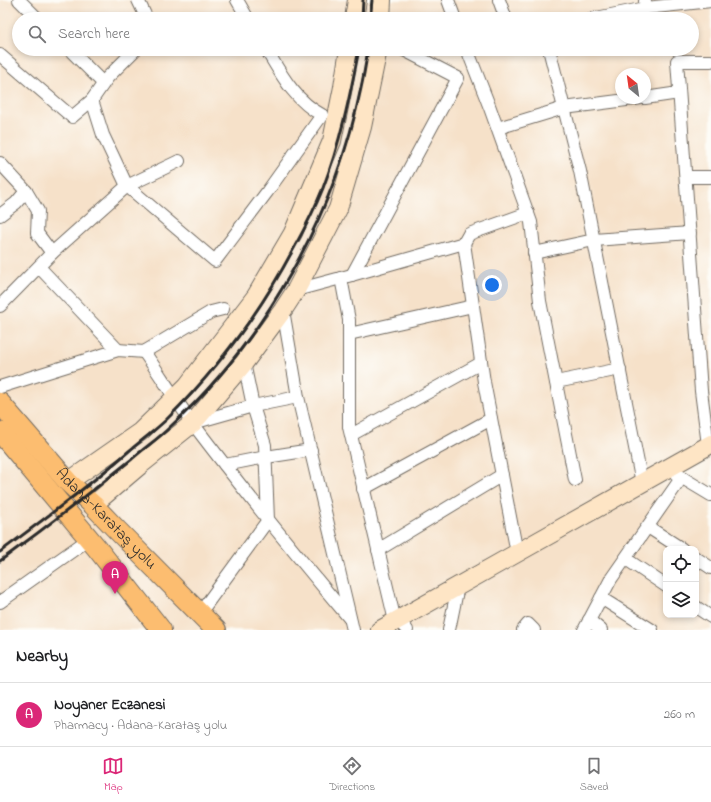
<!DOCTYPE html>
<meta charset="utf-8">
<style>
body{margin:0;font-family:"Indie Flower",sans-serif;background:#f6f6f6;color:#202124}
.controls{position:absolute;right:12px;bottom:12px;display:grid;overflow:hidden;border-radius:8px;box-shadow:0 2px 6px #0003}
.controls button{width:36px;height:36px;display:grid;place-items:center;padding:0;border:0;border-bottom:1px solid #e0e0e0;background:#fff;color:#202124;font:20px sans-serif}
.compass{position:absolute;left:615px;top:68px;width:36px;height:36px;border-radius:50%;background:#fff;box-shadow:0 2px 6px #0003;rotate:331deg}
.you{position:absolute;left:492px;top:285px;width:14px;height:14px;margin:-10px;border:3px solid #fff;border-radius:50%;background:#1a73e8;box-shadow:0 0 0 6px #1a73e833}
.badge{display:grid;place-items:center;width:26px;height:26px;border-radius:50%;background:#db2777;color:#fff;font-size:13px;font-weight:700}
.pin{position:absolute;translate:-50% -33px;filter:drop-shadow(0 1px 2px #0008)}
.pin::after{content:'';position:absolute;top:21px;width:14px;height:12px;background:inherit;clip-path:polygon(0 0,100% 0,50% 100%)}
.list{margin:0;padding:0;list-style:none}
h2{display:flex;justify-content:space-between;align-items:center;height:52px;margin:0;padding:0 16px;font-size:17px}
h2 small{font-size:13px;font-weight:400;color:#757577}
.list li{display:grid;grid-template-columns:26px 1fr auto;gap:12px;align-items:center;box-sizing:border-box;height:64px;padding:0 16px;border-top:1px solid #e0e0e0}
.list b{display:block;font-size:15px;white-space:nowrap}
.list p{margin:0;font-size:13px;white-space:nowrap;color:#757577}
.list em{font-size:13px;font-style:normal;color:#757577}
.icon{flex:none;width:22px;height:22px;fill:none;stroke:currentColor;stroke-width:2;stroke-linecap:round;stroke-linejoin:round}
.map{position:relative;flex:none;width:711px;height:630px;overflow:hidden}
.search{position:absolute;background:#fff;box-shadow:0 2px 6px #0003;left:12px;right:12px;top:12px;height:44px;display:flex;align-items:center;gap:10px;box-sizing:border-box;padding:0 14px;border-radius:22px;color:#757577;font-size:15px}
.sheet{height:116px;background:#fff}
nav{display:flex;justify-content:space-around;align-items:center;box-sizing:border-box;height:56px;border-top:1px solid #e0e0e0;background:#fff;font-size:11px;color:#757577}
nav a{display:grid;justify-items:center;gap:2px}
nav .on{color:#db2777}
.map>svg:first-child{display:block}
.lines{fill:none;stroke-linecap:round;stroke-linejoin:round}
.minor-casing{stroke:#726b62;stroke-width:14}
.secondary-casing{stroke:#726b62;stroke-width:20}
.primary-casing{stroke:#726b62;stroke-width:22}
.minor{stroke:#fff;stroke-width:12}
.secondary{stroke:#fee5c5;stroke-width:18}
.primary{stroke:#fcbd6f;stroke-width:20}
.rail{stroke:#2b2b2b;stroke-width:3}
.labels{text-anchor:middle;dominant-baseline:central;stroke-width:3.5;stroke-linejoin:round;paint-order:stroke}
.street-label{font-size:16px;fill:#2b2b2b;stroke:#fdfcf7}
</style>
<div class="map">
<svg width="711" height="630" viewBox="0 0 711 630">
<rect width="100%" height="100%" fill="#fdfcf7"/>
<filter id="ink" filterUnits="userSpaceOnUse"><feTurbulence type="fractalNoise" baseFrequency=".025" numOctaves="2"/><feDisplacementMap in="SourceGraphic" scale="8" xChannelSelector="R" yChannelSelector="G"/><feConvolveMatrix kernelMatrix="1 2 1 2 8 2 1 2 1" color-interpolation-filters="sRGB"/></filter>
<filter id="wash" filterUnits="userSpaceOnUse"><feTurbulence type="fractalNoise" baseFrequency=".012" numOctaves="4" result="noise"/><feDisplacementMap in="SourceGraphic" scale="16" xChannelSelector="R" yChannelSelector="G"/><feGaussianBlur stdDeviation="0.9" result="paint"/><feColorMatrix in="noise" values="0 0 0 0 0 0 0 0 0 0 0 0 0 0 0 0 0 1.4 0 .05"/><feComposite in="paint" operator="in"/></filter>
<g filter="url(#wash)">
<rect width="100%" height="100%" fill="#f6e1c9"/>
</g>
<g filter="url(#ink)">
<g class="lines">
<g class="minor-casing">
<g id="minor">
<polyline points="19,0 38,19"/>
<polyline points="138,0 147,19"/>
<polyline points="237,0 248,19"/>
<polyline points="448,0 455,19"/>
<polyline points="499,0 506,19"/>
<polyline points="646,8 711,1"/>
<polyline points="591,19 646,8 645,1"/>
<polyline points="69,49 103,83"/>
<polyline points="467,49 490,108 531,222 540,301 575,480"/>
<polyline points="549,49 580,171 642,483"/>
<polyline points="0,55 72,117 92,100 108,77 136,49"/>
<polyline points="645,98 679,93"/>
<path d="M92,100L103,135L127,186L215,261L267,192L322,115C295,101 281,74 266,49"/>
<polyline points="498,128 564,108 642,98"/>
<polyline points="0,163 26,191 38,211 37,233 52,253 0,306"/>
<polyline points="686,177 711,177"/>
<polyline points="0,215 16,203 26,191"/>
<polyline points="464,243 469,234 528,213"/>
<polyline points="52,253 127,186 179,161"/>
<polyline points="534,253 594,240 690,233"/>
<polyline points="39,267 118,350"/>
<polyline points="352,275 458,78 402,49"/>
<polyline points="341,278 349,320 349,427 395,621"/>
<polyline points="296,290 341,278 464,243 484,382 517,553"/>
<polyline points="283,310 298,397 353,630"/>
<polyline points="349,334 473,306"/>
<path d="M144,352C161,376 176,401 194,425C244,491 297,556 350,619"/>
<polyline points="556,382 620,369"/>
<polyline points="0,387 118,350 144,352 211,312 223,309"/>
<polyline points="193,423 253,406 298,397"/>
<polyline points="351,435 481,363"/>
<polyline points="708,445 701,391 677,61 711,61"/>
<polyline points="225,465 266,457 311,450"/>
<polyline points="676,474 711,495"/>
<polyline points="363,489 491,419"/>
<polyline points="648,527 682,549"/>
<polyline points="378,550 502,475"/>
<polyline points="696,558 711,568"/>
<polyline points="626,559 666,586"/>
<polyline points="601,598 652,630"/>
<polyline points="0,602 89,539"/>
<polyline points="696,607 711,617"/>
<polyline points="200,613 268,520 265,445 253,406 244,363"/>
<polyline points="398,620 407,630"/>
<polyline points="589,620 601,630"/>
<polyline points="449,630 458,586"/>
<polyline points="523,630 528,624 534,630"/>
<polyline points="584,630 611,579 682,477"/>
</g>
</g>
<g class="secondary-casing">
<g id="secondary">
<polyline points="354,19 357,0"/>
<polyline points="381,19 382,0"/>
<polyline points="68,482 140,432 187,386 256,296 293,233 332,141 343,87 349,49"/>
<polyline points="93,505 139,466 193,423 244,363 283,310 296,290 338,209 362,127 378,49"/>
<polyline points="380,630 711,444"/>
</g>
</g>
<g class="primary-casing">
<g id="primary">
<path id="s1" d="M0,403L68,482L93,505L117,530L216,630"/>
<polyline points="0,432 96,547 161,630"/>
</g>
</g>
<use href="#minor" class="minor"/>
<use href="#secondary" class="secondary"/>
<use href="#primary" class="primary"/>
<g class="rail">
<polyline points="362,19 363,0"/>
<polyline points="370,19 372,0"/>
<path d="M0,552C44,519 88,487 129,451C141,441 154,431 166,420C218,369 261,311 295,246C305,228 315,208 323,188C340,144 350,96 359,49"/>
<path d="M0,561C45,528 89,494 132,459C144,448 158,439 170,427C265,340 335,215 361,88C364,75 366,62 368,49"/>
</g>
</g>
</g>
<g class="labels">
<g class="street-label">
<text stroke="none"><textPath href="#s1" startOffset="157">Adana-Karataş yolu</textPath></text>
</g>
</g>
</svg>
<div class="controls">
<button><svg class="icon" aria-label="locate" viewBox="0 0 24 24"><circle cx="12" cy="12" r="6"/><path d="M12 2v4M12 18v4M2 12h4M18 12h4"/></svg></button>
<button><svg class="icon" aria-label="layers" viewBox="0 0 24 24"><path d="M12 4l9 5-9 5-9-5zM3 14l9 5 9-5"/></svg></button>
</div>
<svg class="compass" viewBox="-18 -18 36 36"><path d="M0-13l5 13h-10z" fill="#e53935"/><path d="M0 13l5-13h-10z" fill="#757577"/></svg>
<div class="you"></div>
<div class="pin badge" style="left:115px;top:594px">A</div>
<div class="search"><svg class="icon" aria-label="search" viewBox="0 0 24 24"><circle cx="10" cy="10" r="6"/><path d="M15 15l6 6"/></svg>Search here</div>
</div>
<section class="sheet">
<h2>Nearby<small></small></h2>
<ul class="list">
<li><span class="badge">A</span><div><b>Noyaner Eczanesi</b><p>Pharmacy · Adana-Karataş yolu</p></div><em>260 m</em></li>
</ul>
</section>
<nav>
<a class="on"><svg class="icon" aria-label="map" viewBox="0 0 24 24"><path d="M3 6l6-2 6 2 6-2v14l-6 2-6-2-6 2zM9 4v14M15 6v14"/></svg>Map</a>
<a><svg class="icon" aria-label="directions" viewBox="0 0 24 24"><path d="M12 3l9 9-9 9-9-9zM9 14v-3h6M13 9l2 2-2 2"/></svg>Directions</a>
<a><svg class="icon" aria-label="saved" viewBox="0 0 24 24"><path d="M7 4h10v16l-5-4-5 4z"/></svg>Saved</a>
</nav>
